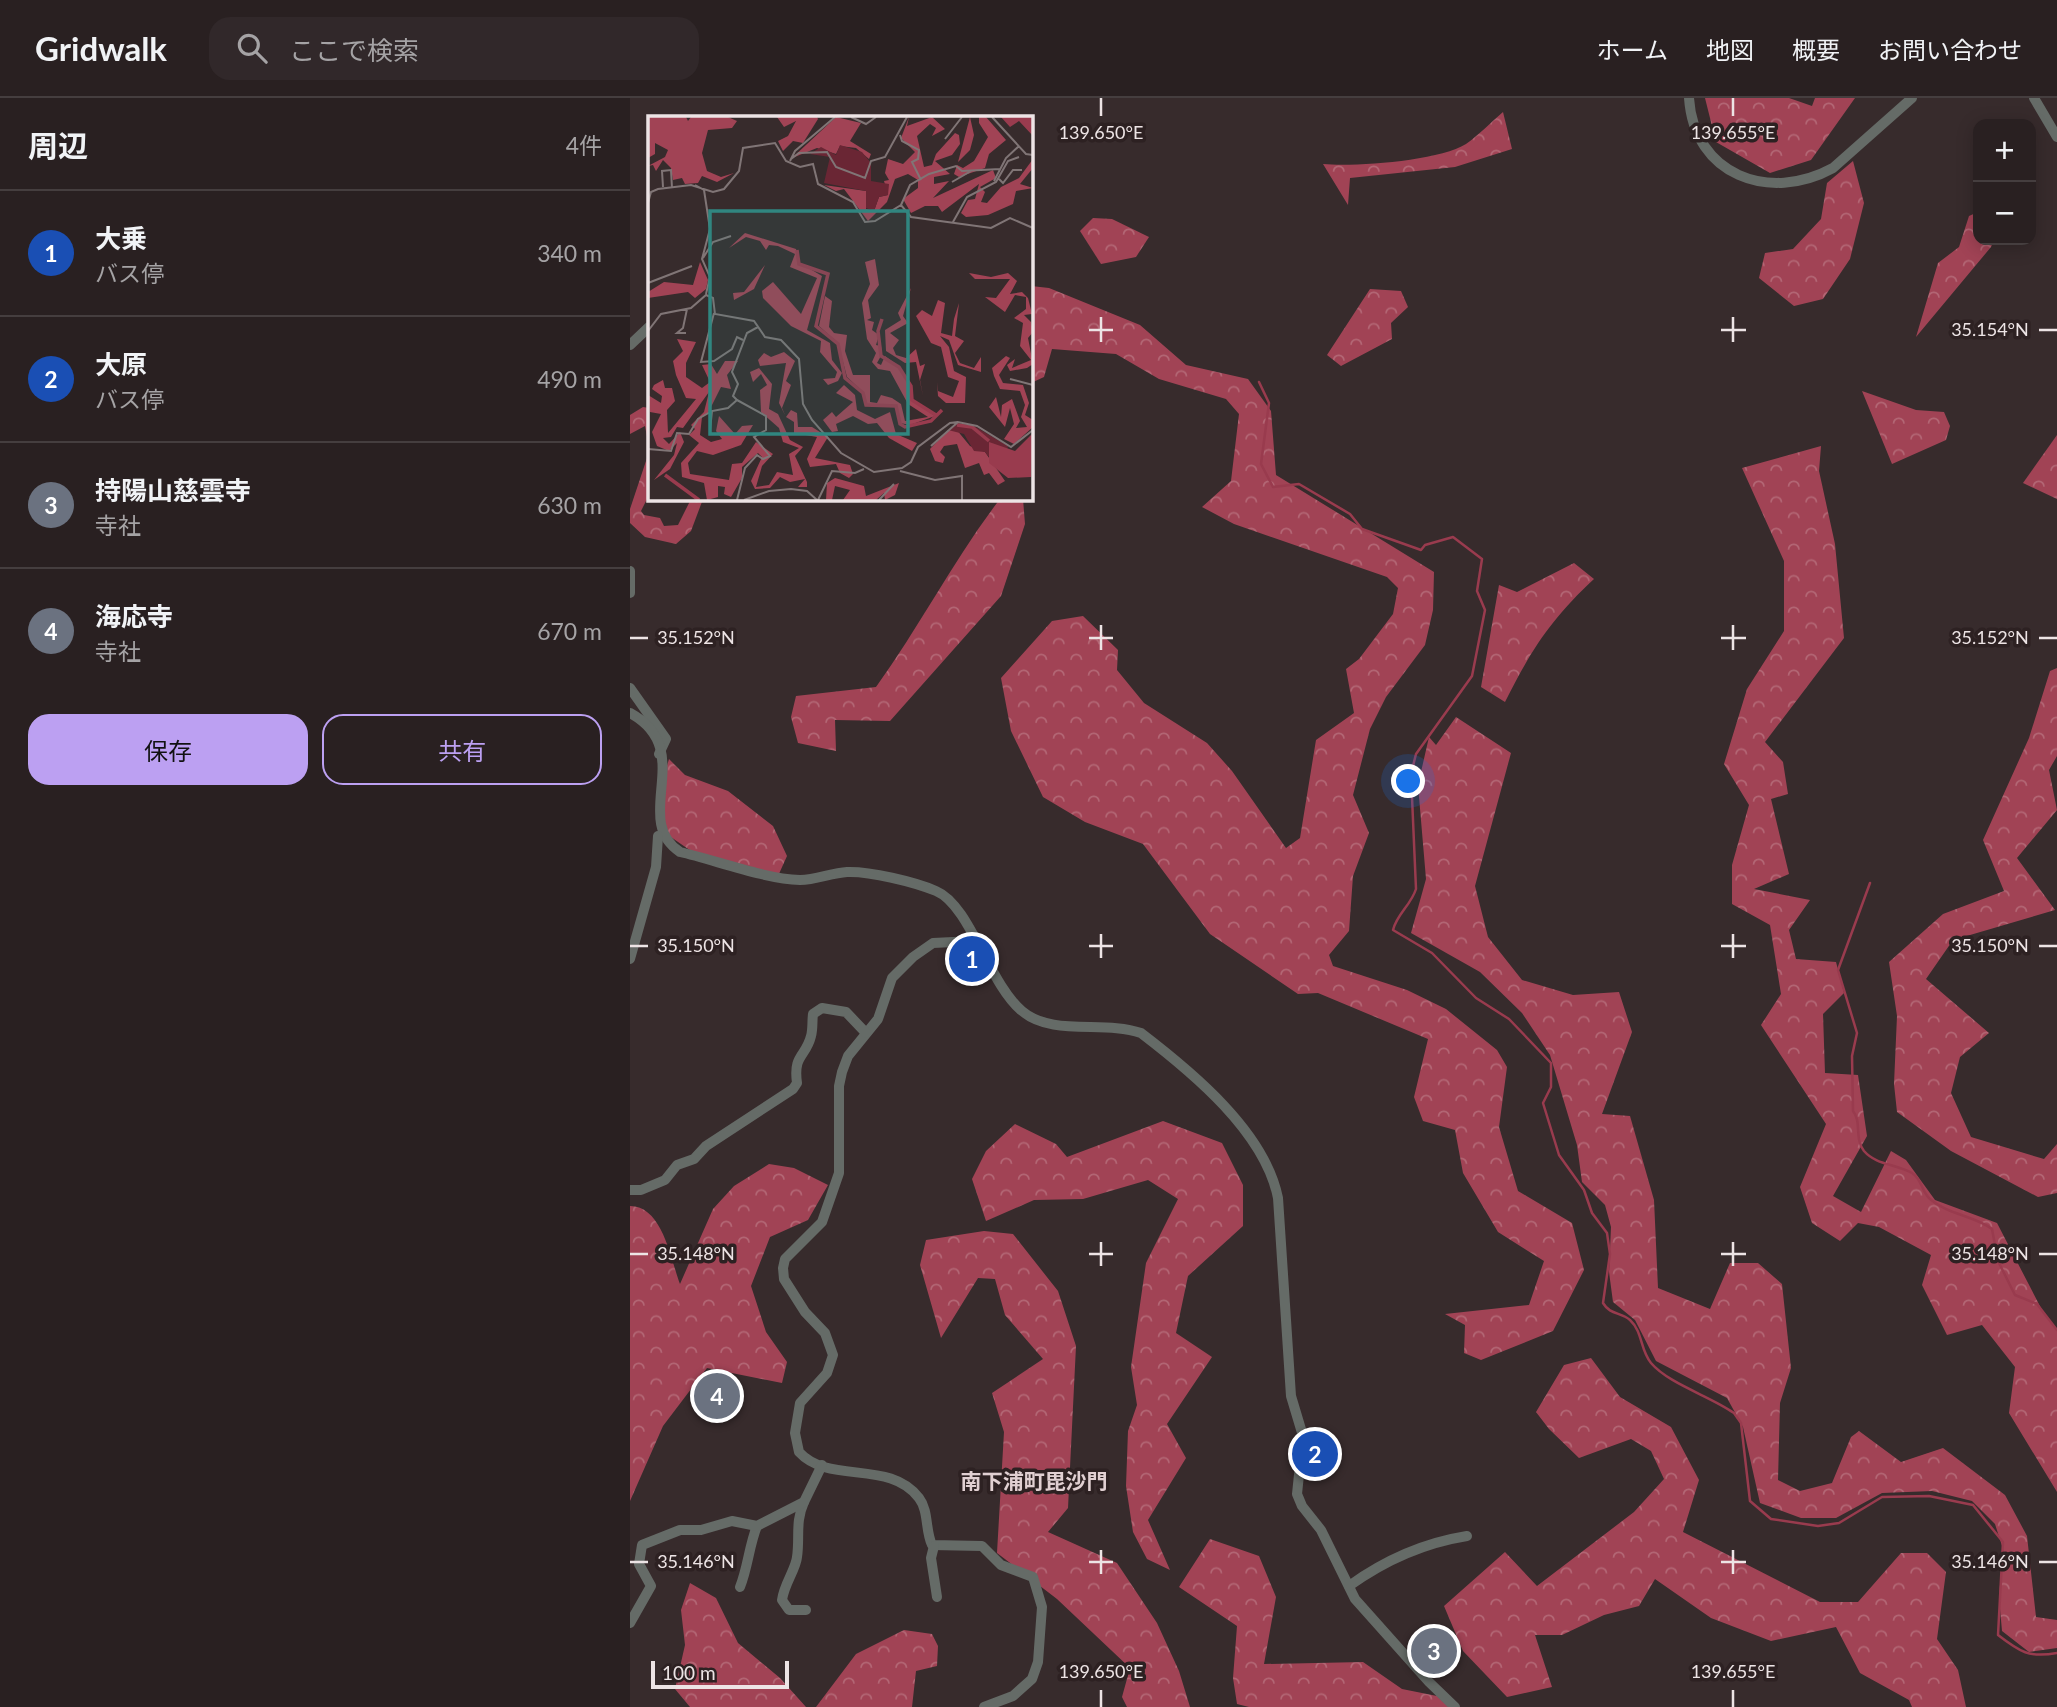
<!DOCTYPE html>
<html lang="ja">
<meta charset="utf-8">
<style>
body{margin:0;font-family:Lato,"Noto Sans JP",sans-serif;background:#31282a;color:#f1f3f6}
.controls{position:absolute;right:21px;top:21px;display:grid;overflow:hidden;border-radius:14px;box-shadow:0 4px 18px #0003}
.controls button{width:63px;height:63px;display:grid;place-items:center;padding:0;border:0;border-bottom:2px solid #453e3f;background:#292021;color:#f1f3f6;font:35px sans-serif}
.scale{position:absolute;left:21px;bottom:18px;width:138px;box-sizing:border-box;padding-left:7px;border:4px solid #ede4e5;border-top:0;font-size:19px;line-height:24px;white-space:nowrap;color:#ede4e5;-webkit-text-stroke:5px #2d2122;paint-order:stroke}
.you{position:absolute;left:779px;top:684px;width:24px;height:24px;margin:-18px;border:5px solid #fff;border-radius:50%;background:#1a73e8;box-shadow:0 0 0 10px #1a73e833}
.badge{display:grid;place-items:center;width:46px;height:46px;border-radius:50%;background:#bca0f2;color:#fff;font-size:23px;font-weight:700}
.pin{position:absolute;translate:-50% -50%;border:4px solid #fff;box-shadow:0 2px 7px #0006}
.list{margin:0;padding:0;list-style:none}
h2{display:flex;justify-content:space-between;align-items:center;height:91px;margin:0;padding:0 28px;font-size:30px}
h2 small{font-size:23px;font-weight:400;color:#a5a3a5}
.list li{display:grid;grid-template-columns:46px 1fr auto;gap:21px;align-items:center;box-sizing:border-box;height:126px;padding:0 28px;border-top:2px solid #453e3f}
.list b{display:block;font-size:26px;white-space:nowrap}
.list p{margin:0;font-size:23px;white-space:nowrap;color:#a5a3a5}
.list em{font-size:23px;font-style:normal;color:#a5a3a5}
.actions{display:flex;gap:14px;padding:21px 28px}
.actions a{flex:1;padding:16px 0;border:2px solid #bca0f2;border-radius:21px;text-align:center;font-size:24px;color:#bca0f2}
.actions .main{background:#bca0f2;color:#111}
.icon{flex:none;width:38px;height:38px;fill:none;stroke:currentColor;stroke-width:2;stroke-linecap:round;stroke-linejoin:round}
.map{position:relative;flex:none;width:1427px;height:1609px;overflow:hidden}
header{display:flex;align-items:center;gap:42px;box-sizing:border-box;height:98px;padding:0 35px;background:#292021;border-bottom:2px solid #453e3f}
header strong{font-size:33px}
nav{display:flex;gap:38px;margin-inline-start:auto;font-size:24px}
.search{width:490px;height:63px;background:#31282a;display:flex;align-items:center;gap:18px;box-sizing:border-box;padding:0 24px;border-radius:21px;color:#a5a3a5;font-size:26px}
main{display:flex}
aside{flex:1;background:#292021}
.map>svg:first-child{display:block}
.forest{fill:url(#forest-crowns)}
.lines{fill:none;stroke-linecap:round;stroke-linejoin:round}
.stream{stroke:#993b4e;stroke-width:2.5}
.minor{stroke:#656b67;stroke-width:10}
.ticks{fill:none;stroke:#ede4e5;stroke-width:2.5}
.labels{text-anchor:middle;dominant-baseline:central;stroke-width:7;stroke-linejoin:round;paint-order:stroke}
.quarter-label{font-size:21px;font-weight:bold;fill:#e1d0d2;stroke:#2d2122}
.inset-river{fill:none;stroke:#993b4e;stroke-width:3.5}
.inset-road{fill:none;stroke:#807576;stroke-width:2}
.view{fill:#308680;fill-opacity:0.15;stroke:#308680;stroke-width:3.5}
.inset-edge{fill:none;stroke:#ede4e5;stroke-width:3.5}
.ticks-label{font-size:18px;text-anchor:middle;fill:#ede4e5;stroke:#2d2122;stroke-width:7;stroke-linejoin:round;paint-order:stroke}
</style>
<header>
<strong>Gridwalk</strong>
<div class="search"><svg class="icon" aria-label="search" viewBox="0 0 24 24"><circle cx="10" cy="10" r="6"/><path d="M15 15l6 6"/></svg>ここで検索</div>
<nav><a>ホーム</a><a>地図</a><a>概要</a><a>お問い合わせ</a></nav>
</header>
<main>
<aside>
<h2>周辺<small>4件</small></h2>
<ul class="list">
<li><span class="badge" style="background:#1a4fb4">1</span><div><b>大乗</b><p>バス停</p></div><em>340 m</em></li>
<li><span class="badge" style="background:#1a4fb4">2</span><div><b>大原</b><p>バス停</p></div><em>490 m</em></li>
<li><span class="badge" style="background:#6b7280">3</span><div><b>持陽山慈雲寺</b><p>寺社</p></div><em>630 m</em></li>
<li><span class="badge" style="background:#6b7280">4</span><div><b>海応寺</b><p>寺社</p></div><em>670 m</em></li>
</ul>
<div class="actions"><a class="main">保存</a><a>共有</a></div>
</aside>
<div class="map">
<svg width="1427" height="1609" viewBox="0 0 1427 1609">
<defs>
<pattern id="forest-crowns" width="20" height="18" patternUnits="userSpaceOnUse" patternTransform="scale(1.75)"><rect width="20" height="18" fill="#a14355"/><path d="M2 6a3 3 0 1 1 6 0M12 15a3 3 0 1 1 6 0" fill="none" stroke="#b36775"/></pattern>
</defs>
<rect width="100%" height="100%" fill="#372b2c"/>
<g class="forest">
<polygon points="1075,0 1159,0 1182,8 1185,0 1225,0 1181,62 1140,75 1086,44"/>
<path d="M873,14L882,51L825,69L720,80L718,107L693,66C725,69 809,63 836,46C849,37 861,24 873,14Z"/>
<polygon points="1223,63 1234,105 1220,161 1193,201 1164,208 1129,180 1135,155 1163,151 1191,121 1197,85"/>
<polygon points="1348,114 1348,142 1364,142 1361,149 1286,239 1308,165 1329,149 1339,118"/>
<polygon points="463,120 482,121 519,139 506,159 471,166 450,133"/>
<polygon points="401,188 419,190 510,227 556,267 618,281 641,313 646,377 804,474 803,512 795,547 756,599 740,631 723,697 739,735 723,778 719,833 699,857 703,868 777,892 816,911 867,952 877,969 869,1029 888,1093 942,1125 954,1172 923,1233 851,1262 834,1255 835,1227 815,1216 899,1207 914,1163 868,1134 833,1075 825,1032 793,1023 784,999 798,941 688,895 668,896 580,836 513,746 455,724 413,699 381,633 371,580 422,523 453,518 488,552 487,572 514,605 577,645 602,673 656,750 670,740 686,642 724,615 716,571 729,561 763,516 768,490 757,479 604,426 572,409 601,383 609,316 596,301 529,281 486,256 422,251 414,279 401,285"/>
<polygon points="740,191 771,193 778,209 761,225 762,241 711,268 697,257"/>
<polygon points="1232,293 1286,312 1314,314 1320,328 1316,342 1262,366"/>
<polygon points="13,309 19,310 19,349 15,328 0,336 0,317"/>
<polygon points="1427,337 1427,401 1393,385"/>
<polygon points="1191,348 1189,373 1205,446 1214,540 1135,644 1153,664 1158,696 1141,701 1159,776 1124,791 1180,802 1159,832 1166,861 1206,864 1214,895 1193,916 1195,975 1228,977 1237,1038 1203,1098 1231,1114 1261,1053 1276,1062 1305,1102 1367,1125 1413,1214 1427,1232 1427,1394 1379,1315 1385,1269 1352,1227 1317,1237 1292,1187 1301,1157 1249,1129 1228,1125 1210,1143 1182,1125 1170,1089 1196,1026 1131,927 1151,896 1140,827 1102,806 1102,767 1119,707 1094,666 1117,591 1154,533 1154,463 1112,370"/>
<polygon points="19,354 19,397 11,413 14,417 30,420 34,428 48,427 61,401 73,401 61,433 46,446 15,439 0,425 0,411"/>
<path d="M370,401H393L395,426L371,498L260,623L205,622L206,653L168,645L161,619L166,598L246,589C290,528 324,461 370,401Z"/>
<path d="M944,465L964,481C921,521 901,552 875,604L851,589L869,487L887,494Z"/>
<polygon points="1427,570 1427,658 1419,672 1427,712 1387,760 1425,812 1323,842 1296,881 1359,935 1330,959 1321,995 1341,1039 1414,1061 1427,1046 1427,1095 1408,1099 1321,1053 1267,1014 1264,986 1267,918 1259,864 1313,816 1374,793 1353,742 1399,640 1420,573"/>
<polygon points="826,619 881,655 845,788 858,839 892,882 943,897 989,894 1002,934 972,1016 1000,1018 1024,1102 1028,1190 1080,1211 1100,1165 1128,1165 1152,1186 1161,1270 1150,1305 1148,1382 1170,1393 1202,1385 1221,1339 1229,1333 1271,1364 1313,1350 1375,1397 1397,1438 1406,1519 1427,1522 1427,1550 1399,1554 1372,1533 1369,1499 1373,1451 1365,1426 1342,1403 1302,1393 1252,1395 1206,1420 1171,1420 1130,1405 1113,1329 1097,1300 1026,1263 1005,1222 983,1204 979,1174 981,1129 975,1107 952,1084 947,1047 920,957 892,915 850,874 781,835 796,781 788,687 799,639 806,647"/>
<polygon points="39,661 55,677 98,693 143,728 157,758 148,778 64,755 35,735 28,698"/>
<polygon points="533,1023 592,1045 613,1087 613,1128 558,1178 546,1235 582,1259 537,1326 556,1360 518,1422 540,1472 517,1461 503,1434 496,1388 498,1333 507,1307 501,1269 516,1165 548,1101 518,1082 453,1101 404,1102 356,1123 342,1081 356,1053 385,1026 426,1046 437,1059"/>
<path d="M139,1066L164,1070L198,1087L178,1122L140,1139L121,1188L136,1234L157,1264L152,1285L77,1270L33,1328L0,1403V1108C33,1108 41,1163 50,1186L83,1111L104,1088Z"/>
<polygon points="354,1133 383,1136 428,1193 446,1248 438,1410 418,1434 487,1465 527,1525 549,1573 560,1609 497,1609 492,1599 500,1570 427,1501 367,1455 374,1334 362,1295 413,1261 375,1217 365,1181 348,1180 311,1240 290,1167 296,1142"/>
<polygon points="961,1260 990,1299 1041,1329 1069,1382 1053,1434 1190,1504 1228,1504 1271,1455 1297,1455 1316,1474 1307,1541 1328,1572 1336,1609 1282,1609 1279,1602 1230,1575 1206,1529 1141,1543 1081,1520 1025,1481 1009,1508 974,1517 932,1537 905,1537 922,1589 877,1599 833,1553 814,1508 875,1454 907,1488 1004,1414 1034,1381 1021,1353 1001,1341 949,1360 919,1331 906,1314 934,1267"/>
<polygon points="580,1441 629,1458 646,1499 634,1566 733,1564 772,1591 807,1598 819,1609 619,1609 607,1606 603,1580 607,1528 549,1489"/>
<polygon points="60,1485 86,1500 108,1545 150,1580 176,1609 60,1609 45,1591 55,1547 51,1512"/>
<polygon points="274,1532 302,1536 308,1548 307,1568 286,1573 282,1609 186,1609 226,1556"/>
</g>
<g class="lines">
<g class="stream">
<path d="M629,284L639,305L631,366L643,389L669,386L720,416L732,431L791,452L795,447L823,439L852,461L847,493L855,512L842,578L786,656L781,676L786,791C781,807 767,816 763,832L802,855L846,900L879,921L921,965V989L913,1005L929,1057L954,1092L962,1115L977,1135L980,1156L973,1205C980,1217 991,1214 1000,1222C1013,1234 1010,1252 1021,1265C1039,1286 1080,1298 1104,1315L1111,1325L1120,1403L1141,1421L1188,1428L1209,1425L1252,1399L1299,1398L1343,1407L1373,1444L1368,1537C1390,1554 1399,1560 1427,1555"/>
<path d="M1240,785L1208,872L1227,935L1222,958L1223,1013C1232,1024 1224,1040 1234,1053C1246,1067 1266,1066 1282,1075C1292,1081 1291,1093 1300,1101C1318,1117 1343,1117 1362,1131L1368,1163L1385,1197L1407,1206L1427,1232"/>
</g>
<g class="minor">
<path d="M1059,0C1064,77 1139,105 1203,70L1282,0"/>
<polyline points="1404,0 1427,39"/>
<polyline points="0,247 19,229"/>
<polyline points="0,473 0,495"/>
<polyline points="0,590 36,641 29,656"/>
<path d="M0,615C68,652 0,721 50,754C85,762 135,781 170,782C186,782 201,775 217,774C239,773 285,784 306,793C340,807 359,886 392,913C423,939 474,922 511,935C562,974 635,1034 648,1100L661,1298L673,1338L667,1396L672,1408L691,1432L725,1501L799,1584L825,1609"/>
<path d="M344,843L303,845L283,859L262,880L248,921L218,958L212,974L209,988V1075L192,1124L155,1161L153,1170L154,1181L175,1214L195,1235L203,1257L197,1275L170,1305L165,1335L169,1354C199,1387 260,1361 289,1400C299,1413 295,1432 302,1447L352,1448L371,1467L403,1479L412,1509L408,1564L402,1581L383,1598L354,1609"/>
<polyline points="0,861 26,769 28,738"/>
<path d="M0,1092H11L35,1082L47,1067L64,1061L76,1048L163,991L167,985C163,956 176,959 181,938C183,931 182,923 183,916L192,910L216,914L236,935"/>
<path d="M174,1404C165,1424 170,1439 167,1459C166,1471 154,1486 152,1502L159,1512H176"/>
<polyline points="304,1448 301,1460 307,1499"/>
<path d="M719,1488C755,1462 793,1445 837,1438"/>
<path d="M110,1489C118,1469 119,1448 127,1428"/>
<polyline points="0,1525 21,1488 9,1466 12,1447 50,1432 71,1432 102,1423 127,1428 174,1404 192,1367"/>
</g>
</g>
<path class="ticks" d="M471,0V18M1103,0V18M471,219V244M1103,219V244M459,232H483M1091,232H1116M1409,232H1427M471,527V552M1103,527V552M0,540H18M459,540H483M1091,540H1116M1409,540H1427M471,836V860M1103,836V860M0,848H18M459,848H483M1091,848H1116M1409,848H1427M471,1144V1168M1103,1144V1168M0,1156H18M459,1156H483M1091,1156H1116M1409,1156H1427M471,1452V1476M1103,1452V1476M0,1464H18M459,1464H483M1091,1464H1116M1409,1464H1427M471,1592V1609M1103,1592V1609"/>
<g class="labels">
<g class="quarter-label">
<text x="404" y="1382">南下浦町毘沙門</text>
</g>
</g>
<g transform="translate(18 18)">
<rect width="385" height="385" fill="#372b2c"/>
<path d="M0,1H38L40,5L43,1H80L89,5L84,12L60,14L54,37L59,55L73,61L86,57L69,66L54,60L50,67L37,68L34,62L25,64L23,52L15,44L8,55L5,49L0,50L17,41L20,34L7,27V38L0,42ZM129,1H169L170,3L155,27L145,25L135,35L130,25L140,20L148,5L136,11ZM188,1L213,7L202,25L223,38L221,43L208,32L192,30L188,38L169,32L144,42ZM261,1L259,10L284,1L297,13L284,20L288,12L282,8L269,20L276,51L284,49L288,38L307,17L311,19L312,28L304,39L287,45L302,58L286,61V68L301,65L285,82L345,54L348,62L332,71L337,76L333,86L339,87L353,71L371,62L385,43V52L372,68L385,72L368,75L365,88L340,99L318,101L313,97L320,84L327,83L331,68L294,96L290,90H277L263,97L255,83L270,72V64L260,58L247,63L239,86L220,105L196,73L188,75L176,69L218,75V93L226,95L231,81L240,79L236,65L241,64L237,57L240,43L255,48L267,36L253,22ZM322,1L326,19L322,34L310,46ZM338,1L358,24L341,38L337,52L311,61L306,58L309,49L315,52L326,45L340,21L331,7V1ZM97,117L148,133L152,147L174,160L159,214L182,227L184,244L194,257L190,265L180,269L175,263L187,262L189,256L172,236L173,225L143,210L115,182L114,175L125,166L153,198L169,162L142,151L147,138L130,130L121,129L118,134L112,125L98,121L81,132ZM227,143L231,169L220,184L223,202L219,204L226,206L224,214L231,219L228,229L233,230L234,238L229,247L233,249L237,240L252,251L262,268L264,284L287,300L262,309L252,307L248,289H219L214,275L199,261L190,227L171,210L177,180L184,185L181,211L186,217L199,219L197,235L205,259H222V286L229,287L233,279L244,282L253,288L257,305L280,301L260,288L242,255L230,253L224,246L228,237L219,223L214,187L222,168L217,146ZM52,146L60,164L58,173L47,182L40,176L0,182V176L16,166L45,169ZM117,149L106,173L86,184L85,177L96,176ZM321,157L343,161L360,157L369,165L362,178L374,176L380,182L384,198L376,199L383,206L385,216L380,222L385,248L379,252L362,255L359,249L367,243L364,252L383,244L372,230L375,207L366,202L378,193V181L367,179L357,196L337,181L348,182L362,163H327ZM263,172L255,200L260,207L242,217L251,224L245,232L248,239L258,242L268,233L272,250L277,248L272,264L275,280L268,246L257,247L238,235L237,214L253,204L250,197ZM290,184L297,187L293,217L304,220L306,203L311,187L307,220L316,225L307,237L312,247L326,252L333,241V256L310,249L301,224L292,220L301,231L306,255L318,261L317,287H298L290,280L289,266L290,275L305,281L311,265L300,261L293,231L283,227L268,200L274,194L284,200ZM29,223L48,226L38,247V261L54,272L62,266L54,249L63,248L69,258L77,245H90L79,259L83,273L73,271L60,297L54,301L52,319L63,326L74,323L68,315L71,300L87,318L94,310L105,309L93,329L65,339L49,335L40,347L42,358L81,364L84,348L94,347L108,326L125,338L114,350L108,371L121,369L129,356L145,359L141,338L151,332L135,326L131,312L113,296L112,274L119,269L113,258L105,266L102,256L111,252L124,268L121,293L130,298L142,324L155,331L147,340L159,366V371H150L157,363L142,366L132,361L122,372L107,373L103,365L114,341L110,337L94,351V362L83,381L76,378L77,371L70,370V381L59,384L56,367L34,361L33,347L51,327L41,319L47,313L43,309L56,296L61,276L35,312L29,311L23,321L15,322L21,328L32,316L36,326L22,353L6,364L26,339L29,327L21,335L9,330L4,316L13,298L2,296L0,279L13,287L14,280L4,273L6,269L15,264L17,272H24L27,285L19,294L20,317L48,283L38,282L28,259L25,245L35,235ZM136,236L147,245L138,265L143,269L134,292L137,299L131,287L138,247L112,250L110,244L116,237L123,241ZM358,240L362,242L351,259L355,267L375,269L381,287L377,299L385,304V311L366,328L356,323L366,308L362,292L357,311L341,291L348,281L353,301L354,289L364,283L372,305L368,312L379,311L373,301L377,289L372,275L352,273L346,260L344,252ZM196,269L207,279L209,294L227,303L242,296L248,318L269,327L264,335L241,322L229,307L220,308L205,300L188,308L190,315L184,316L175,304L184,296L188,301L205,286L188,277ZM143,294L149,297L150,311H164L180,321L167,342L202,349L205,358L201,362L192,357L188,348L162,351L159,343L169,321L146,317V306L138,301ZM308,313L322,330L337,336L357,365L350,369L341,357L336,359L331,347L317,352L309,328L296,330L292,336L297,341L295,347L287,345L282,333L300,314ZM187,362L216,370L218,380L251,367L247,379L237,384L236,377L228,384H195L202,374L187,370L184,384H178L179,367Z" fill="#a14355"/>
<path d="M310,307L326,310L360,330L354,357L337,336L326,335L316,318L300,314Z" fill="#6a2634"/>
<path d="M192,29L214,36L223,47V65L241,68L240,79L231,81L226,95L218,92V75L176,67L182,41L162,38L173,31L188,39Z" fill="#6a2634"/>
<path d="M353,1H385V20L371,5L362,11ZM385,317L383,361L360,362L341,347V326L367,335Z" fill="#993b4e"/>
<path class="inset-river" d="M149,134L151,148L180,158L168,210L190,228L197,262L215,277L218,289L248,290L252,308L257,311L283,305L294,294M234,203L230,215L233,240L251,251L263,270L264,284L288,299M309,309L324,311L341,325M17,359L51,384"/>
<path class="inset-road" d="M203,1L218,8L228,1M344,1L378,38L385,39M252,19L254,25L271,34L270,43L264,46L273,64M297,23L314,1M143,43L151,37L179,36L188,51L217,62L223,45L237,41L259,1M142,45L147,35L187,1M351,63L355,67L365,54H374M346,65L358,42L371,30M304,66L323,55M47,69L56,74L62,113L54,143L62,161L58,178M15,71L14,55L23,54L24,72M0,87L3,76L10,73L43,69L65,76L76,73L91,55L95,32L127,27L138,45L152,51L165,48L170,68L205,86L217,106L227,105L253,89L263,101L343,112L362,102L385,112M253,89L262,69L281,58L308,50L314,55L352,53M305,106L319,81L348,66L360,45L371,41M55,142L65,126L83,120M0,167L44,150M66,197L53,246L66,245L84,233L89,221L95,224M0,215L13,198L43,192L58,179L65,182L67,198L106,205L117,221L133,224L151,243L155,288L164,304L193,337L226,356L254,352L263,346L270,331L302,307L310,306M38,217H29L35,212L39,193M362,263L385,269M89,284L85,280L90,268L84,256L99,217L110,211M62,314L64,295L80,292L89,284M283,330L310,306L329,310L363,331L385,314M0,333L23,335L29,317L41,318L50,303L64,295M252,355L287,364L314,360V384M89,384L97,352L109,339L115,343L122,340L106,321L118,314V300L89,284M96,384L121,375L143,373L159,375L169,384M170,384L184,355L207,357L216,353M231,384L246,368"/>
<path class="view" d="M62,95H260V318H62Z"/>
<rect width="385" height="385" class="inset-edge"/>
</g>
<g class="ticks-label">
<text x="471" y="41">139.650°E</text>
<text x="1103" y="41">139.655°E</text>
<text x="1360" y="238">35.154°N</text>
<text x="66" y="546">35.152°N</text>
<text x="1360" y="546">35.152°N</text>
<text x="66" y="854">35.150°N</text>
<text x="1360" y="854">35.150°N</text>
<text x="66" y="1162">35.148°N</text>
<text x="1360" y="1162">35.148°N</text>
<text x="66" y="1470">35.146°N</text>
<text x="1360" y="1470">35.146°N</text>
<text x="471" y="1580">139.650°E</text>
<text x="1103" y="1580">139.655°E</text>
</g>
</svg>
<div class="controls">
<button>+</button>
<button>−</button>
</div>
<div class="scale">100 m</div>
<div class="you"></div>
<div class="pin badge" style="left:342px;top:861px;background:#1a4fb4">1</div>
<div class="pin badge" style="left:685px;top:1356px;background:#1a4fb4">2</div>
<div class="pin badge" style="left:804px;top:1553px;background:#6b7280">3</div>
<div class="pin badge" style="left:87px;top:1298px;background:#6b7280">4</div>
</div>
</main>
